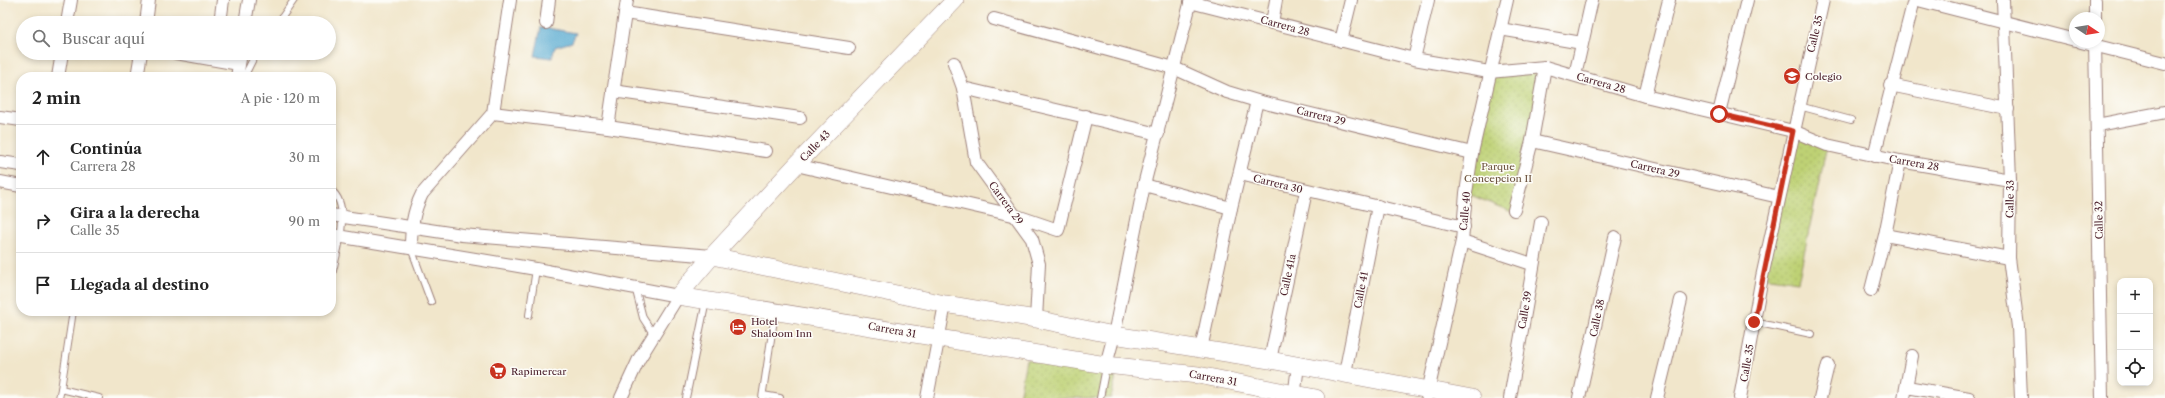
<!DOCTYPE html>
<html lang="es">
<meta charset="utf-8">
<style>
body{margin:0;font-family:"Libre Caslon Text",serif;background:#f2f2f2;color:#222}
.controls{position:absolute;right:12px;bottom:12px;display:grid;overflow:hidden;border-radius:8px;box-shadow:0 2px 6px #0003}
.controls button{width:36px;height:36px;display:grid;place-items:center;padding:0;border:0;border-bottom:1px solid #e0e0e0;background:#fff;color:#222;font:20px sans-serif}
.compass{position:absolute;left:2069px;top:12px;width:36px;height:36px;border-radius:50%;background:#fff;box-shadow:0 2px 6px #0003;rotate:102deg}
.stop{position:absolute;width:12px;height:12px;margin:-9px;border:3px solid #c8321e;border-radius:50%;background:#fff}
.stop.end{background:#c8321e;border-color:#fff;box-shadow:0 1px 4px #0008}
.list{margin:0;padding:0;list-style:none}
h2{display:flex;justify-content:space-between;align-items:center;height:52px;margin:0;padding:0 16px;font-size:17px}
h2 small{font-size:13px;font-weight:400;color:#767676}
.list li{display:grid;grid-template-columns:26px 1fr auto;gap:12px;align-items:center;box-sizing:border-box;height:64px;padding:0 16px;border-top:1px solid #e0e0e0}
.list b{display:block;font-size:15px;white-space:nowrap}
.list p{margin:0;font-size:13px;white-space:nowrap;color:#767676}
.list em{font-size:13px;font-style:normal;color:#767676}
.icon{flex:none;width:22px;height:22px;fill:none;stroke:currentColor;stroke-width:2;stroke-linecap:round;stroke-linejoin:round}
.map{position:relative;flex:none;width:2165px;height:398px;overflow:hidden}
.search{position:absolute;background:#fff;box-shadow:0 2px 6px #0003;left:16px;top:16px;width:320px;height:44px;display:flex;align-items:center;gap:10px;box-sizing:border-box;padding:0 14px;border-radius:22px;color:#767676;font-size:15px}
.panel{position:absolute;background:#fff;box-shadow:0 2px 6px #0003;left:16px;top:72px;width:320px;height:244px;border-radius:16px}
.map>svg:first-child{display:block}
.park{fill:url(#park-dots);stroke:#847850}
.water{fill:#54a9d0;stroke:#4f647e}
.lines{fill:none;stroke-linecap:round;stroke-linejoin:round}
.lane-casing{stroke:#9e827b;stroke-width:8}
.street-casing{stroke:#9e827b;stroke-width:14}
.secondary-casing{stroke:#9e827b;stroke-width:18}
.lane{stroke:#fff;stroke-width:6}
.street{stroke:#fff;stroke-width:12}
.secondary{stroke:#fff;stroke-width:17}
.route{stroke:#c8321e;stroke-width:5}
.labels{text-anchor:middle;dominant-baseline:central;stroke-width:3;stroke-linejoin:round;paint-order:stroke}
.street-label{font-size:10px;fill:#4a1f2b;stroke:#fdfcf7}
.poi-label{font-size:10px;fill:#4a1f2b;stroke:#fdfcf7;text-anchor:start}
.park-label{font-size:10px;fill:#6d5441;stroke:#fdfcf7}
</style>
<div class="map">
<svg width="2165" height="398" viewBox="0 0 2165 398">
<defs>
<pattern id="park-dots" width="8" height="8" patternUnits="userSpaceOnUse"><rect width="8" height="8" fill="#bed174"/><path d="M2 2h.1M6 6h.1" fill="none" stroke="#a5b365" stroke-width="1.8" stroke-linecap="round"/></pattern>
</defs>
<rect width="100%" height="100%" fill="#fdfcf7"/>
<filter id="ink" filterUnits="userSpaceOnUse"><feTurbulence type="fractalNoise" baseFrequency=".025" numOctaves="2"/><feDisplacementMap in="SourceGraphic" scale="8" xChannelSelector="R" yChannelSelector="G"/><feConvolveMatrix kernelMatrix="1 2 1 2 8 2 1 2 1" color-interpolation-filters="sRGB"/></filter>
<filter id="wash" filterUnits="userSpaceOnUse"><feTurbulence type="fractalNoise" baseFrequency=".012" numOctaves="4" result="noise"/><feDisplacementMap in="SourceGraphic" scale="16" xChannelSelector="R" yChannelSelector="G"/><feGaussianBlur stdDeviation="0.9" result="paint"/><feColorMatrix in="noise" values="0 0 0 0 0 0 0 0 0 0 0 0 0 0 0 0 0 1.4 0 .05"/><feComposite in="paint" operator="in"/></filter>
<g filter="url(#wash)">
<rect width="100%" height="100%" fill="#f1e6cb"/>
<g class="park">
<polygon points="1545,68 1519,215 1466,193 1488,75"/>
<polygon points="1793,131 1827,145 1798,282 1762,277"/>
<polygon points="1026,359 1116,376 1111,398 1019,398"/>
</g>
<polygon class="water" points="541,27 576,33 572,42 555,47 552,58 535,56"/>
</g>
<g filter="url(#ink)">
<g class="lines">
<g class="lane-casing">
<g id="lane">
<polyline points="278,23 294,0"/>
<polyline points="244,77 256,53"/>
<polyline points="1799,106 1851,120"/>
<path d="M331,190C353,207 336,255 331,279"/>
<polyline points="411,248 431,302"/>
<polyline points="635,287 643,318 654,335"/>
<polyline points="73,311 61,389 99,398"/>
<polyline points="529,315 536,269"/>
<polyline points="1754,322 1811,334"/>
<polyline points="763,395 780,398"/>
<polyline points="59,398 61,389"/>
<polyline points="686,398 706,301"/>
<polyline points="762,398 775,313"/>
<polyline points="1100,398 1106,367"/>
</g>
</g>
<g class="street-casing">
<g id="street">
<polyline points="1918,0 2075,40"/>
<polyline points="2003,0 2010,180 2009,258 2018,327 2021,398"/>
<polyline points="2095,0 2095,18"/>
<polyline points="1190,2 1414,59 1489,72 1545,67 1645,96 1793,131 1827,145 1900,161 2010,180"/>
<polyline points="625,13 849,48"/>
<polyline points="994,19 1174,68 1227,92 1257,101 1472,153"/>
<polyline points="67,23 71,0"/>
<polyline points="146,23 149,0"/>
<polyline points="220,23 223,0"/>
<polyline points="245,23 249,0"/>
<polyline points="546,23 549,0"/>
<polyline points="1272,23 1276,0"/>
<polyline points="1500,29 1582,43"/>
<polyline points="1341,41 1351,0"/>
<polyline points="2081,42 2165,63"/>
<polyline points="2095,42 2102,398"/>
<polyline points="176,53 239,64"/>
<polyline points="1414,59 1428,0"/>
<polyline points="954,63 963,88 976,162 1032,239 1039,264 1036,319"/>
<polyline points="1575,75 1592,0"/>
<polyline points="58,77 62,53"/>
<polyline points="137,77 141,53"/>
<polyline points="237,77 241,53"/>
<polyline points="1890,85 2008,109"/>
<polyline points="963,88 1158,134"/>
<polyline points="613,91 800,118"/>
<polyline points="1645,96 1669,0"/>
<polyline points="493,113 608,127 766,151"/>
<polyline points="1719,113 1747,0"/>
<polyline points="0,117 21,120"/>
<polyline points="2097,125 2165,112"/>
<polyline points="608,127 627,0"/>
<polyline points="1532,141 1779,197"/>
<polyline points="1874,156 1914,0"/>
<polyline points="0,162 21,165"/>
<polyline points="796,165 1017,216 1058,230 1086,116"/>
<polyline points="1240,174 1464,227"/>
<polyline points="0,182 21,186"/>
<polyline points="1144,185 1231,208"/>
<polyline points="1514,210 1532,141 1545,67"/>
<polyline points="331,215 462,235 712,256"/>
<polyline points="331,235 536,269 678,296 639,359 621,398"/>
<polyline points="1885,235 2009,258"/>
<polyline points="1462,241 1532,264"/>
<path d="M411,248C411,228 413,212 422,194L493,113L510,0"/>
<polyline points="1871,290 1885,235 1900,161"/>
<polyline points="1201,349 1231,208 1257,101"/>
<polyline points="1270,360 1306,191"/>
<polyline points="1106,365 1114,335 1144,185 1191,0"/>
<polyline points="1345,373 1378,206"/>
<polyline points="1907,387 1969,398"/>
<polyline points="1427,396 1462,241 1466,193 1472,153 1507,0"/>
<polyline points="927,398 945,304"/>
<polyline points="1294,398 1298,365"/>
<polyline points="1510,398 1541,222"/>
<polyline points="1579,398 1615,237"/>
<polyline points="1657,398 1681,300"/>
<polyline points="1740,398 1762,277 1823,0"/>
<polyline points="1820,398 1828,365"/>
<polyline points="1904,398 1912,356"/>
</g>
</g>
<g class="secondary-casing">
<g id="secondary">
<polyline points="712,256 945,304 1036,319 1114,335 1270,360 1472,398"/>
<polyline points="678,296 1106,365 1198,375 1316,398"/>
<polyline points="678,296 712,256 796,165 955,0"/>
</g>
</g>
<use href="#lane" class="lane"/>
<use href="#street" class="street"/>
<use href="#secondary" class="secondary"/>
</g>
</g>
<g class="lines" filter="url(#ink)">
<polyline class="route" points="1719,114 1793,131 1754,322"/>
</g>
<defs>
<g id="school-disc" transform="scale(0.9)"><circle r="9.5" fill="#c8321e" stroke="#fdfcf7"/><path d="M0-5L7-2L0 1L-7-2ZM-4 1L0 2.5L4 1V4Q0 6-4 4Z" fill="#fff"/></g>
<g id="hotel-disc" transform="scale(0.9)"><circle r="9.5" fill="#c8321e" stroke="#fdfcf7"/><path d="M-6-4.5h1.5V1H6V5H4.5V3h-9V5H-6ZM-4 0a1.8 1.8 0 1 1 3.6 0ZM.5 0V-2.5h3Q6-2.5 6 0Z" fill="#fff"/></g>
<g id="supermarket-disc" transform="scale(0.9)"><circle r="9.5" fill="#c8321e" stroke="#fdfcf7"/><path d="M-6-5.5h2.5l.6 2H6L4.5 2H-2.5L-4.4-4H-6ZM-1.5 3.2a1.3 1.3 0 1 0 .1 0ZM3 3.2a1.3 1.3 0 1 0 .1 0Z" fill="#fff"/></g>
</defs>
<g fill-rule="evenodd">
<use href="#school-disc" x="1792" y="76"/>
<use href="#hotel-disc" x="738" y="327"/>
<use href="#supermarket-disc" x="498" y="371"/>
</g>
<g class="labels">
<g class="street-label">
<text transform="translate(1285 26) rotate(15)">Carrera 28</text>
<text transform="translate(1815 34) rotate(-77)">Calle 35</text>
<text transform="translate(1601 83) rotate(16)">Carrera 28</text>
<text transform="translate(1321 116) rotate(14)">Carrera 29</text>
<text transform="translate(815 146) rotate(-46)">Calle 43</text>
<text transform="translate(1914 163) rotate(10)">Carrera 28</text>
<text transform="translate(1655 169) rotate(13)">Carrera 29</text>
<text transform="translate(1278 184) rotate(14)">Carrera 30</text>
<text transform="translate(2010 199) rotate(-89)">Calle 33</text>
<text transform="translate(1006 203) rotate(54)">Carrera 29</text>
<text transform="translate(1465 211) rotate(-85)">Calle 40</text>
<text transform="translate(2099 220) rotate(-91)">Calle 32</text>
<text transform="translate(1288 275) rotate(-78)">Calle 41a</text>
<text transform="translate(1361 290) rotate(-79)">Calle 41</text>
<text transform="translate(1525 310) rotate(-80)">Calle 39</text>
<text transform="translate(1597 318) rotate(-78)">Calle 38</text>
<text transform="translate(892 330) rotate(10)">Carrera 31</text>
<text transform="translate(1747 363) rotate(-80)">Calle 35</text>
<text transform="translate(1213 378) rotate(10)">Carrera 31</text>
</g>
<g class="poi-label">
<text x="1805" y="76">Colegio</text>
<text x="751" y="321">Hotel<tspan x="751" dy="12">Shaloom Inn</tspan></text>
<text x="511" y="371">Rapimercar</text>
</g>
<g class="park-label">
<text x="1498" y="166">Parque<tspan x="1498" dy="12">Concepcion II</tspan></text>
</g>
</g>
</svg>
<div class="controls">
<button>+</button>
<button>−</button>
<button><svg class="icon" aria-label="locate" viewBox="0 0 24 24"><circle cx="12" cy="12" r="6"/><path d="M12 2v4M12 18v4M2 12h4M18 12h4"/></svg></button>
</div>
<svg class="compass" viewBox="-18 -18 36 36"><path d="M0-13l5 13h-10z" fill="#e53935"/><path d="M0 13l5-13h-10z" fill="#767676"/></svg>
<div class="stop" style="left:1719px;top:114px"></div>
<div class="stop end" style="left:1754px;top:322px"></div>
<div class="search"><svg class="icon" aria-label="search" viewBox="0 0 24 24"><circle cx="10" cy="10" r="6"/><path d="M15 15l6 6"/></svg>Buscar aquí</div>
<section class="panel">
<h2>2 min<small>A pie · 120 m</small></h2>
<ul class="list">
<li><svg class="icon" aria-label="ahead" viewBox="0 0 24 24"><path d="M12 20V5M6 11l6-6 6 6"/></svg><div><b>Continúa</b><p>Carrera 28</p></div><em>30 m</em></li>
<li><svg class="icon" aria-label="right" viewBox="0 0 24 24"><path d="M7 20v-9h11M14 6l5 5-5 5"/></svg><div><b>Gira a la derecha</b><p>Calle 35</p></div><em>90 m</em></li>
<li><svg class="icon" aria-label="arrive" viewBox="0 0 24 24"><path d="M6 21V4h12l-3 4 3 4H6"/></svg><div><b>Llegada al destino</b></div></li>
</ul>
</section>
</div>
